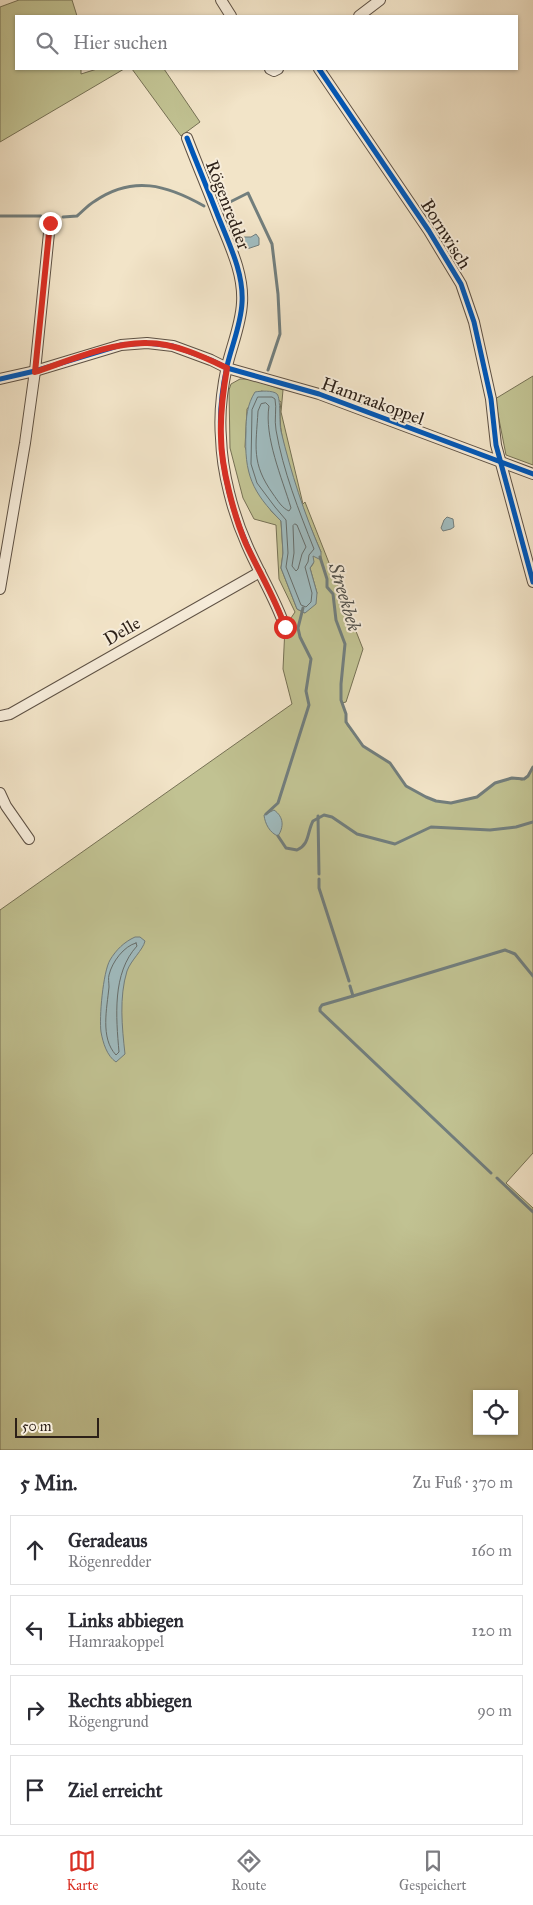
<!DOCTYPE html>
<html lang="de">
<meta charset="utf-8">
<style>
body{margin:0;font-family:"IM FELL Great Primer",serif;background:#f7f7f7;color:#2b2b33}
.controls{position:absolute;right:15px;bottom:15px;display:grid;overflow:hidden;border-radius:0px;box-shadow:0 1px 4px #0004}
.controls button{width:45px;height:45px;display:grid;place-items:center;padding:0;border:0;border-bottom:1px solid #e1e1e2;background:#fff;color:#2b2b33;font:25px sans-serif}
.scale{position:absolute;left:15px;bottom:12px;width:84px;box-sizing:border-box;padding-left:5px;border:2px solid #2c2018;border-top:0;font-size:14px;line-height:18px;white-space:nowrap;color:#2c2018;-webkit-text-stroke:4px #f7eddb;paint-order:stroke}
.stop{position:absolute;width:15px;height:15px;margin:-11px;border:4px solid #d93025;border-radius:50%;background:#fff}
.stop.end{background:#d93025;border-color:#fff;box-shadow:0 1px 5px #0008}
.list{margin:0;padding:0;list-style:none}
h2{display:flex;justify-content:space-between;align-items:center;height:65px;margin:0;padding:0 20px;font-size:21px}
h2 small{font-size:16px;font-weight:400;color:#7c7c81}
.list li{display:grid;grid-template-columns:32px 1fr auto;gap:15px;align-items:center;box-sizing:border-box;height:70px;margin:0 10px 10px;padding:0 10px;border:1px solid #e1e1e2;border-radius:0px}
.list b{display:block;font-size:19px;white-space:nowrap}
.list p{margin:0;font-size:16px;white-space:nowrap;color:#7c7c81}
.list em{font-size:16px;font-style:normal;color:#7c7c81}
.icon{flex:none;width:28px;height:28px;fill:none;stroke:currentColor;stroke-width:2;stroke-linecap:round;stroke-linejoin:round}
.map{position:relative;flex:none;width:533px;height:1450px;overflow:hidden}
.search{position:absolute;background:#fff;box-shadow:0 1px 4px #0004;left:15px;right:15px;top:15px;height:55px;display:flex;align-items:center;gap:12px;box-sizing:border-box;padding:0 18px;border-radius:0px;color:#7c7c81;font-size:19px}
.sheet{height:385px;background:#fff}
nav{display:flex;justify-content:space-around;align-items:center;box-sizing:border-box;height:70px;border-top:1px solid #e1e1e2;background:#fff;font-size:14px;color:#7c7c81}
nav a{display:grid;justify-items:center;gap:2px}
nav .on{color:#d93025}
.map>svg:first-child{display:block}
.green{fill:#c1c292;stroke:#767155;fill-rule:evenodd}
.water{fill:#a0bcc0;stroke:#727e7d}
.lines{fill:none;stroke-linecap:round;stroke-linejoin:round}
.shore{stroke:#666e6c;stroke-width:1}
.stream{stroke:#727e7d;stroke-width:3}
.minor-casing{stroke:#5e5144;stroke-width:12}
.minor{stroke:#f7eddb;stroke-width:10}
.cycleway-casing{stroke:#f7eddb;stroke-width:8}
.cycleway{stroke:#0057b8;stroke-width:5}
.route{stroke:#d93025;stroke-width:6}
.labels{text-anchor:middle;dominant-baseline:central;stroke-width:4;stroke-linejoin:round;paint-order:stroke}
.street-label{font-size:18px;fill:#2c2018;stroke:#f7eddb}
.water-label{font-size:19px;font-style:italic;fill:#4f4f4a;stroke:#f7eddb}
</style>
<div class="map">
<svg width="533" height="1450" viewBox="0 0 533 1450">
<rect width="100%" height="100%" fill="#f2e4c8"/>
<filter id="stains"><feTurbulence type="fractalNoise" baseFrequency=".004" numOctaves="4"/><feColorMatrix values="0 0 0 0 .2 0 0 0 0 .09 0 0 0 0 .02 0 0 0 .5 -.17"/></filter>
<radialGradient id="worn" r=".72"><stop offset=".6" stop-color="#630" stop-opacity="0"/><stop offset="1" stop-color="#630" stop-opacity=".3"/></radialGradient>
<g class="green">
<polygon points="19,0 72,0 77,16 16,16 16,69 81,69 81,74 97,69 124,69 0,142 0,7"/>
<polygon points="132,69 164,69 200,122 181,136"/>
<polygon points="533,376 533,465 506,455 495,399"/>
<path d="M240,379H251L283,390L281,412L303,504L305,502L363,649L346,702L342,703L346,714L347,725L363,746L390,763L406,786L426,797L436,801L451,803L479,796L495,783L512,778L522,780L527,778L533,767V1153L506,1183L533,1208V1450H0V910L292,704L283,669L285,627L295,612L279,579L276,525L254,519L243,498L230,448L229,390L231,384ZM261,391L267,392L281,402C274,441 305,515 321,552L312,556L313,564L310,568L317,593L305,613L297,609L281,568L283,553L281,521L271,511L245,447L247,409ZM477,1394H514V1431H477Z"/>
</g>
<g class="water">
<polygon points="256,234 259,238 259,245 247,249 242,246 243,237 251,237"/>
<path d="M255,392C260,391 273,390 277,394C281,398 279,423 281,431C291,473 304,513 321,552V560L313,556L314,562L310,568L317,593L316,604L305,613L297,609L281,568L283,553L281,521C252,492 244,474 246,432C246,417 247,405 255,392Z"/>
<polygon points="447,517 453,519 454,527 451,529 443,531 441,528 444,520"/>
<path d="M274,810C284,817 284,827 278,836C270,833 265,824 264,815Z"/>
<path d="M135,937H140L145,941C143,950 131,960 127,971C119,997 122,1027 125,1054L116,1062C107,1056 103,1043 101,1032C99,1018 103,972 110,960C116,950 124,942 135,937Z"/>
</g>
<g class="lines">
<g class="shore">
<path d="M258,397H272L275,399C277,408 274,420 276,430C283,471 299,511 314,549L309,555L308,562L305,567L312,593L311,602L306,607L301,605L286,567L288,553L286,520L275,507L257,483L251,464L252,410Z"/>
<path d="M266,403L269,406C264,437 282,478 291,508L289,511C282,508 278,501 273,494C251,463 256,447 258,411L261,404Z"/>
<polygon points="295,524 297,525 306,547 302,554 298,569 296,571 292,566 294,553 293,526"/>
<path d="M136,943L137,946C112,973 116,1017 119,1052L116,1055C100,1038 107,1008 109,987C109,983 108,978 109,975C112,962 124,946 136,943Z"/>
</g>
<g class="stream">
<polyline points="230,202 248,193 272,244 278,294 280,334 268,370"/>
<polyline points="0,216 41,216"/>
<path d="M63,217L77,216C83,211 88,205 95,201C133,175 167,185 204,206"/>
<polyline points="320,557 327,579 327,587 333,594 336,620 345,644 341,684 341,700 346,714 346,722 363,746 390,763 406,786 426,797 436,801 451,803 477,797 495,783 512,778 524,779 528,776 533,767"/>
<polyline points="266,814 278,803 309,705 306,691 311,659 300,637 298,628 303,608"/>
<polyline points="318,816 319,874"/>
<path d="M278,836L286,848L297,850C310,844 307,832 313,821L324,815L332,817L357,834L395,844L431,827L490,830L516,827L533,822"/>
<polyline points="319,879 319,888 349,981"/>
<polyline points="350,986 353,996 505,950 515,954 533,976"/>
<polyline points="353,996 322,1005 320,1008 320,1011 491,1173"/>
<polyline points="497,1178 533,1212"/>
</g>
<g class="minor-casing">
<g id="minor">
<polyline points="221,0 231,16"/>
<polyline points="359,16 380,0"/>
<polyline points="270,69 274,71 278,69"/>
<polyline points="319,69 429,231 461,284 474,322 491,399 496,445 533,582"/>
<path d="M187,138C197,164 208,190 218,216C229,244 244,273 242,303C241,324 232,345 227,366C222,389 219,414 221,438C222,472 233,514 247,545C259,573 275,598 285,627"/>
<polyline points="0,379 35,371 121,345 147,343 173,346 211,360 227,368 319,394 533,474"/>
<polyline points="0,589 25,443 35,371 50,223"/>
<polyline points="0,716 10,714 260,572"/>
<polyline points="0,793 6,806 29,839"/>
</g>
</g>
<use href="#minor" class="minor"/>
<g class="cycleway-casing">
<g id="cycleway">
<polyline points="319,69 429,231 461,284 474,322 491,399 496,445 533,582"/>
<path d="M187,138C197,164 208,190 218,216C229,244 244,273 242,303C241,324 232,345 227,366C222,389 219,414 221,438C222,472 233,514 247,545C259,573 275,598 285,627"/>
<polyline points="0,379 35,371 121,345 147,343 173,346 211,360 227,368 319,394 533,474"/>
</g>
</g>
<use href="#cycleway" class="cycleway"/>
</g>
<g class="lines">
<path class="route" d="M50,223L35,372C68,361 112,342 147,343C174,343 202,356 227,368C223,391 220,413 221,437C221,467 234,516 246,544C259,572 275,598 285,627"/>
</g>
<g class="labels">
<g class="street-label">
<text transform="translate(228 205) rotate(69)">Rögenredder</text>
<text transform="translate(446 234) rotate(58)">Bornwisch</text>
<text transform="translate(373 401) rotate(20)">Hamraakoppel</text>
<text transform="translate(122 631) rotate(-30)">Delle</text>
</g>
<g class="water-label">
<text transform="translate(345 597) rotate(73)">Streekbek</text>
</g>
</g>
<rect width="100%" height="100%" filter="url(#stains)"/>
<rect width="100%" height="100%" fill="url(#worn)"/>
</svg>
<div class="controls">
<button><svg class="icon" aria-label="locate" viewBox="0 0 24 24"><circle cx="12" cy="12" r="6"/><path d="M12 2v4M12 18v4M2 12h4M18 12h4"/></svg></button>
</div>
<div class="scale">50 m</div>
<div class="stop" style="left:285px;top:627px"></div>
<div class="stop end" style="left:50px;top:223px"></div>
<div class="search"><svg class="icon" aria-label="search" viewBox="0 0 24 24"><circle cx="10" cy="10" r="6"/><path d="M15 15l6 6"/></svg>Hier suchen</div>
</div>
<section class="sheet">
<h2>5 Min.<small>Zu Fuß · 370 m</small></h2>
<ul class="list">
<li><svg class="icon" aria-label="ahead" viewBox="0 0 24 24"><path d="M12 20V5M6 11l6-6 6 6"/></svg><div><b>Geradeaus</b><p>Rögenredder</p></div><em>160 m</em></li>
<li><svg class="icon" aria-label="left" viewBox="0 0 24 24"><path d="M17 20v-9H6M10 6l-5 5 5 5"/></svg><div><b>Links abbiegen</b><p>Hamraakoppel</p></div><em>120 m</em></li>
<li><svg class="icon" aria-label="right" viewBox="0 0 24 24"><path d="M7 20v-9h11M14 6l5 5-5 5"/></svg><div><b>Rechts abbiegen</b><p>Rögengrund</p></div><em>90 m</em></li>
<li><svg class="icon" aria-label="arrive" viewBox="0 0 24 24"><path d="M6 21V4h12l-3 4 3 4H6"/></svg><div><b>Ziel erreicht</b></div></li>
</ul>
</section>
<nav>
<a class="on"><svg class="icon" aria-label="map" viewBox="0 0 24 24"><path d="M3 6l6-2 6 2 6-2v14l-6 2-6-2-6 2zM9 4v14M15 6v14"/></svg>Karte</a>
<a><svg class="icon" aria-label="directions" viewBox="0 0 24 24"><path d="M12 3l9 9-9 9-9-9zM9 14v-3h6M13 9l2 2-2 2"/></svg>Route</a>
<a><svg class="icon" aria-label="saved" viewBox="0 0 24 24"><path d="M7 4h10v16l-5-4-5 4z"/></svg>Gespeichert</a>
</nav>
